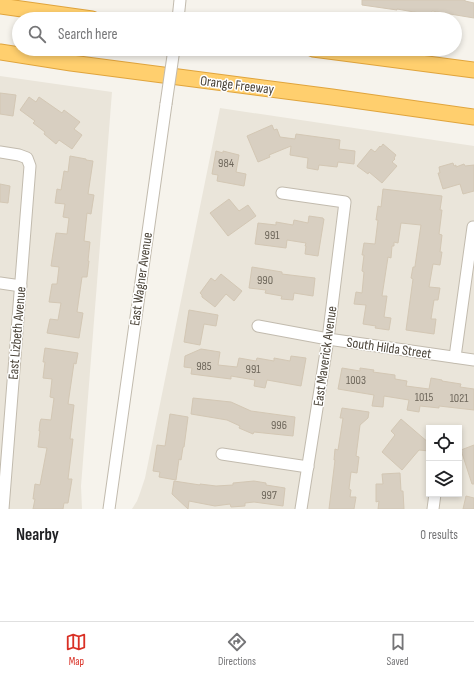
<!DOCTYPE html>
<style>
body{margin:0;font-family:"Sofia Sans Condensed",sans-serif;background:#f2f2f2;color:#202124}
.controls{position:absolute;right:12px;bottom:12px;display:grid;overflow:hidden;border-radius:0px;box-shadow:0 2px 6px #0003}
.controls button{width:36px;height:36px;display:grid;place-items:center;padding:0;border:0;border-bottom:1px solid #e0e0e0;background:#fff;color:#202124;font:20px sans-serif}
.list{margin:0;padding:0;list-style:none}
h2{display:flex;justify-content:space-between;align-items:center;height:52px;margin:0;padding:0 16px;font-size:17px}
h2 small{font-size:13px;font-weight:400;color:#757577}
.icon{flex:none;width:22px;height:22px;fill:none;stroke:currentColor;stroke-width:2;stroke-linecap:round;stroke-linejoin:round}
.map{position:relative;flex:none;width:474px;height:509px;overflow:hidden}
.search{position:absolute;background:#fff;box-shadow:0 2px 6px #0003;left:12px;right:12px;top:12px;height:44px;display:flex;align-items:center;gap:10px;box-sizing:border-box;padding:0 14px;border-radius:22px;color:#757577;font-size:15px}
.sheet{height:112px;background:#fff}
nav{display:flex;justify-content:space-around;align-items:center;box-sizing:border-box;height:56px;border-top:1px solid #e0e0e0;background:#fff;font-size:11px;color:#757577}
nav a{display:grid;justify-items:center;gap:2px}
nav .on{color:#d93025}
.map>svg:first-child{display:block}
.residential{fill:#eae5da;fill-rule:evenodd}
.water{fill:#a9d4f2}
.building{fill:#d8cfc1;stroke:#d3c7b4}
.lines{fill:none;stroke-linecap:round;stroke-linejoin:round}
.minor-casing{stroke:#c2bbae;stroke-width:13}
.highway-casing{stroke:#e0a43c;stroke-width:17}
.minor{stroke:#fff;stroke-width:11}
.highway{stroke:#ffcf6e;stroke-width:15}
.minor-bridge-casing{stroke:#c2bbae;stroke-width:13;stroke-linecap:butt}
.minor-bridge{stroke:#fff;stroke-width:11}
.labels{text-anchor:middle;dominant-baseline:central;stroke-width:3;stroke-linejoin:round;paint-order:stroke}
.number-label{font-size:12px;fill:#6e675b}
.street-label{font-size:14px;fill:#4b4439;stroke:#fff}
</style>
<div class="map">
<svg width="474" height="509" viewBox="0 0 474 509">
<rect width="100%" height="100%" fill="#f6f3ec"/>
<g class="residential">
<polygon points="0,76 112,92 81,486 82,509 0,509"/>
<path d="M220,108L474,146V509H132L137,501L140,493L145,478ZM429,428H459V494H429Z"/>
</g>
<polygon class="water" points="403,12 421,14 420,19 405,19 402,17"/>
<g class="building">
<polygon points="362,0 465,0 465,1 474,3 474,18 432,11 431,15 397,9 397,10 362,5"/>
<polygon points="0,93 16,95 13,116 0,114"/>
<polygon points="29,97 36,102 39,97 62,113 64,110 80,122 74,129 82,135 72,149 59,140 56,144 44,134 45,132 33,123 35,121 20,110"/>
<polygon points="272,125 274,130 277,129 280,137 295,139 296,134 340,140 339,149 355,151 354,164 338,162 337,167 319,165 318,170 307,168 308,158 290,155 291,146 269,155 270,157 258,162 247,136"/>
<polygon points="383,144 396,155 394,158 395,159 392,162 397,166 382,183 369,172 368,174 357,166 371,149 375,152 380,146 381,147"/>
<polygon points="216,151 223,153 223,151 239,155 236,172 246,174 244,186 217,181 218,175 212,174"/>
<polygon points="70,156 86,159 86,160 93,161 88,194 94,195 91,214 87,213 84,241 90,242 88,261 89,261 87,277 82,277 77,312 83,313 79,338 47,333 50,319 58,320 61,303 49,302 52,284 57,284 59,267 51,266 56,233 67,234 69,218 63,217 65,204 55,203 57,189 61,190 64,171 68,172"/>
<polygon points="453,163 454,166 456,165 456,167 464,164 465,166 474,165 474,191 463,194 460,184 443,189 438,173 440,173 439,167"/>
<polygon points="0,184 10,186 8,203 0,202"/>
<polygon points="383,189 442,196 440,210 442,210 439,234 442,235 440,252 442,252 440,265 433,264 429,287 440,288 438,300 434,300 431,319 436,319 434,334 406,330 413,279 411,278 413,267 415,267 415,266 421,225 401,223 398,243 394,242 394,246 392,246 391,258 388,257 382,296 387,296 384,317 391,318 389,330 375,328 376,326 363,324 366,305 354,304 356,292 362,293 364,272 362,271 364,255 362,255 364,243 375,244 378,220 376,220 378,206 381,207"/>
<polygon points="229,199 239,211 248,205 256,216 228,236 210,213"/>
<polygon points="309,216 323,218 323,219 324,219 318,256 305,254 306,246 305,246 306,243 287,240 286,248 255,244 258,223 276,225 276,222 293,225 294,220 308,223"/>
<polygon points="252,267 282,272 282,274 315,278 313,296 294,293 293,300 281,299 282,296 265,293 266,290 249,288"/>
<polygon points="221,274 242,291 234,301 226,294 215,307 202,297 202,295 200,293 211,278 215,281"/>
<polygon points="189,310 218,315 216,326 204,324 200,345 184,342"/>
<polygon points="45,348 78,353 76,364 74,363 68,404 74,405 70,439 73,439 68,479 72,479 68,503 64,503 63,509 33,509 35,499 33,499 35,484 40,485 47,448 38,447 40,431 39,431 40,422 41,419 51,420 54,398 50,397 52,379 43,378 45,362 43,362"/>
<polygon points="201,349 220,352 218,365 237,367 239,358 256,361 257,358 274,361 274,358 290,361 291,356 306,358 301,386 267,380 265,388 254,386 255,380 231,376 231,379 191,374 192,368 184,367 185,356"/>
<polygon points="342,368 360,371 360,368 374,370 373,372 395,375 395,379 407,381 406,386 429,389 431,378 442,380 442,381 461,384 460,387 474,389 474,410 439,406 439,408 420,406 419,412 407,410 409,400 384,396 383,407 372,406 374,395 338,389"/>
<polygon points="193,398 231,402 251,411 295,417 293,436 254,432 253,434 239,428 240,426 227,420 191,414"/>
<polygon points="342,408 369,412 368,418 360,425 356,456 359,457 357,473 351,472 349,489 351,490 350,497 356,497 354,509 329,509 335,460 334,460 335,449 338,450 343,418 340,418"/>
<polygon points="170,414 188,417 184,447 183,447 181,460 179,459 176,480 159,477 160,472 153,471 157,445 165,446"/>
<polygon points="401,419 429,443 429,451 419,450 402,470 382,452 395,435 391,431"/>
<polygon points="474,445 474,484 472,484 461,450"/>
<polygon points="400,473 401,491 403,491 404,509 378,509 379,501 376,502 376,484 383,484 382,474"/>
<polygon points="174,481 200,485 200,484 216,486 233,485 233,483 254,481 266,483 266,485 285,488 283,506 254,502 245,503 245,506 231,507 230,504 215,506 189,501 188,509 172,494"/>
<polygon points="466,496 474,498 474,509 463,509"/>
</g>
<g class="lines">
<g class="minor-casing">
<g id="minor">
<polyline points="178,19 180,0"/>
<polyline points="0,152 19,155 27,158 30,166 3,509"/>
<polyline points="282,193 345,202 328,339 301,509"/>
<polyline points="0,283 21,286"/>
<polyline points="258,326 328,339 474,360"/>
<polyline points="455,357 473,227"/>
<polyline points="222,454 308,467"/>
<polyline points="109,509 166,104"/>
<polyline points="433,509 435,494"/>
</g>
</g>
<g class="highway-casing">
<g id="highway">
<polyline points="0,6 92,19"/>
<polyline points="313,49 474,70"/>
<polyline points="0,52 71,63 332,97 474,117"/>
</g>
</g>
<use href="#minor" class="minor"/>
<use href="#highway" class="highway"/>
<g class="minor-bridge-casing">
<polyline id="minor-bridge" points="166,104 174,49"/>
</g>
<use href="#minor-bridge" class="minor-bridge"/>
</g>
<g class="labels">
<g class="number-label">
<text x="226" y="163">984</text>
<text x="272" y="235">991</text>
<text x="265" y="280">990</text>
<text x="204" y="366">985</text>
<text x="253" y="369">991</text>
<text x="356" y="380">1003</text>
<text x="424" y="397">1015</text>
<text x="459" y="398">1021</text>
<text x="279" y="425">996</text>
<text x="269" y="495">997</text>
</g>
<g class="street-label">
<text transform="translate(237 85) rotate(7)">Orange Freeway</text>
<text transform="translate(141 279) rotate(-82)">East Wagner Avenue</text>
<text transform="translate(17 333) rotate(-85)">East Lizbeth Avenue</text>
<text transform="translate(389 348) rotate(8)">South Hilda Street</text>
<text transform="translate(325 356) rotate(-82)">East Maverick Avenue</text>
</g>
</g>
</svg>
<div class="controls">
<button><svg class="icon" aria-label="locate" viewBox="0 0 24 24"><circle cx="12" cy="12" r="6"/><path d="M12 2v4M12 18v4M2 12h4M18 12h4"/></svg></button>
<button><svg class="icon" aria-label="layers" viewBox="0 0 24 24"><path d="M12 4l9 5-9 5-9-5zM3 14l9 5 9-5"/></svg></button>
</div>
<div class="search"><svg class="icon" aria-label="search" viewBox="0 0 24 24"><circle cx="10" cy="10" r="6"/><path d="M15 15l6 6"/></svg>Search here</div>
</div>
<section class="sheet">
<h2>Nearby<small>0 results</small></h2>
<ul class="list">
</ul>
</section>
<nav>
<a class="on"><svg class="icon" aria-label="map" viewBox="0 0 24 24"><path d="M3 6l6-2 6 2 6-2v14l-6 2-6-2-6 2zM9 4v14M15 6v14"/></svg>Map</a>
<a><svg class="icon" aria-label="directions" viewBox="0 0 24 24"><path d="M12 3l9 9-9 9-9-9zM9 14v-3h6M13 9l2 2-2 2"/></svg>Directions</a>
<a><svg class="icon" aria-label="saved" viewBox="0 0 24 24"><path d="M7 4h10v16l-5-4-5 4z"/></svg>Saved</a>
</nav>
